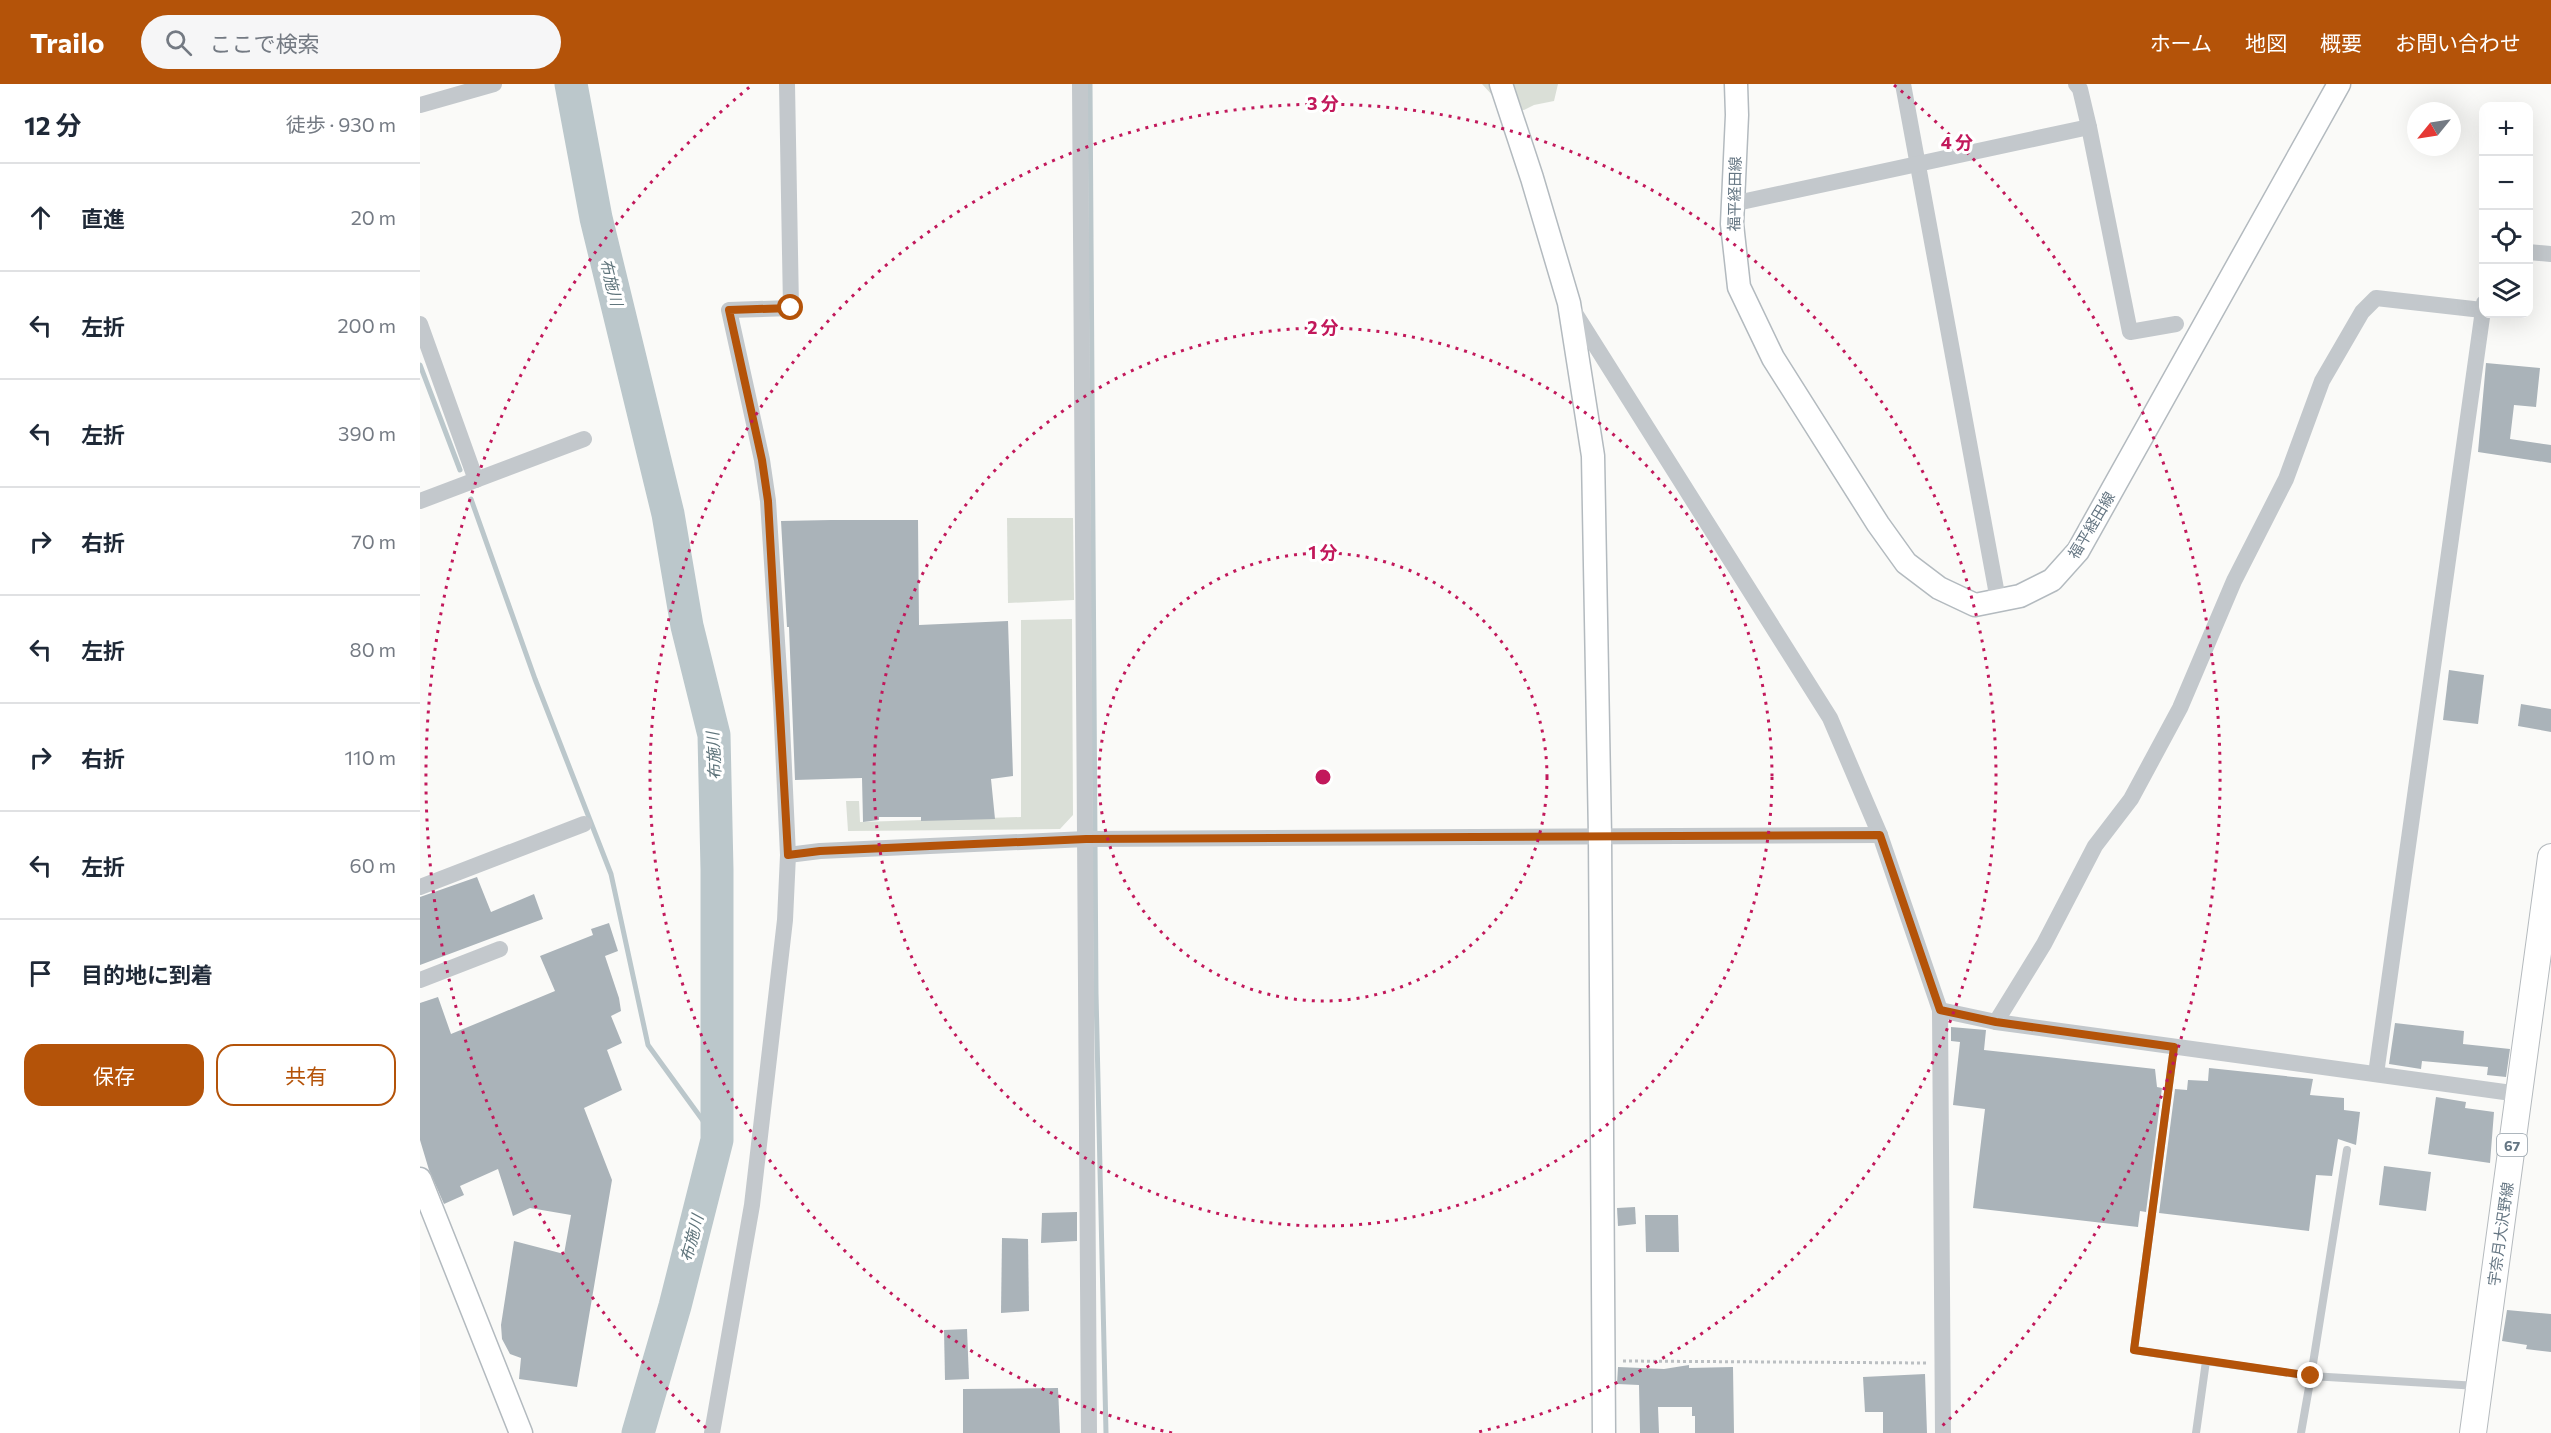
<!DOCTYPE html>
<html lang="ja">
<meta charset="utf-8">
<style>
body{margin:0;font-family:Commissioner,"Noto Sans JP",sans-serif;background:#f6f6f7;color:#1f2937}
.controls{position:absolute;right:18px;top:18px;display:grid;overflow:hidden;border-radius:12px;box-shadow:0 6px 24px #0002}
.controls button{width:54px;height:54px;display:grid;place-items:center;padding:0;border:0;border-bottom:2px solid #e0e1e3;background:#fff;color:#1f2937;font:30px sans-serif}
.compass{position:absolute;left:1987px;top:18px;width:54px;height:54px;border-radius:50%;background:#fff;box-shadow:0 6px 24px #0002;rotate:240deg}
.stop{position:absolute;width:18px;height:18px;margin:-14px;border:4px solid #b45309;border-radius:50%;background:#fff}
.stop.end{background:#b45309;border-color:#fff;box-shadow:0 2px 6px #0008}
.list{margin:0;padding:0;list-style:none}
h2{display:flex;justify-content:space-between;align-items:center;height:78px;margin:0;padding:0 24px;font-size:26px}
h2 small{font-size:20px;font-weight:400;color:#747a83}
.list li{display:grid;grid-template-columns:39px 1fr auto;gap:18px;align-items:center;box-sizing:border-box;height:108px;padding:0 24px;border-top:2px solid #e0e1e3}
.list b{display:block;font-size:22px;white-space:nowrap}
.list em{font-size:20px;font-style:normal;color:#747a83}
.actions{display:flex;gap:12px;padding:18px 24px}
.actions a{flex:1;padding:14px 0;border:2px solid #b45309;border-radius:18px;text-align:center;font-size:21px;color:#b45309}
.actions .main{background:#b45309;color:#fff}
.icon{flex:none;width:33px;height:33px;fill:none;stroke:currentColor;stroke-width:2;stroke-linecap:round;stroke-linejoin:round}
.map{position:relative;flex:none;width:2131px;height:1349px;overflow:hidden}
header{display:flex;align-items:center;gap:36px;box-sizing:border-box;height:84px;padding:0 30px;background:#b45309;color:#fff}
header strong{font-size:28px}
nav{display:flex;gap:33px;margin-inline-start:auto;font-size:21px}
.search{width:420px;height:54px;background:#f6f6f7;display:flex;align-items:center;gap:15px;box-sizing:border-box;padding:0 21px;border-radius:33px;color:#747a83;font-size:22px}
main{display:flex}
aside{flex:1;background:#fff}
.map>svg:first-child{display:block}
.green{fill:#dadfd7}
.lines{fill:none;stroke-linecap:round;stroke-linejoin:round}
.stream{stroke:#bbc7cb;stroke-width:5}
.river{stroke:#bbc7cb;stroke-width:33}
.building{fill:#aab3b9}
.secondary-casing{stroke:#b3babf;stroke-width:25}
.primary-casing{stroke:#b5babe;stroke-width:28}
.path{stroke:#bbbfc2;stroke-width:3;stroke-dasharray:3 3;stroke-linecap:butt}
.lane{stroke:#c3c8cc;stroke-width:8}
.street{stroke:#c3c8cc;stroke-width:16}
.secondary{stroke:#fff;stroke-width:22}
.primary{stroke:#fff;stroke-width:26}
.route{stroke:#b45309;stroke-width:8}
.ring{fill:none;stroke:#c2185b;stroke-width:3;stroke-dasharray:3 6}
.labels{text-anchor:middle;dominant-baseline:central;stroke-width:6;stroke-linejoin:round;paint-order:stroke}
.shield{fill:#fff;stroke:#939fa8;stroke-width:1.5}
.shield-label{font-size:14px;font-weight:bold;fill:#657683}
.street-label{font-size:15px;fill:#657683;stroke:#fff}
.water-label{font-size:16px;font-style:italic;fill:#60757c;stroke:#fff}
.centre{fill:#c2185b;stroke:#fff;stroke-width:3}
.ring-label{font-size:18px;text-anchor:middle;font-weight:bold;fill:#c2185b;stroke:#fff;stroke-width:6;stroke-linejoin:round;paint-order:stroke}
</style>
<header>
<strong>Trailo</strong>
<div class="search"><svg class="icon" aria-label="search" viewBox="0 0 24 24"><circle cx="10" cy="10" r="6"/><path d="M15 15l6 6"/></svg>ここで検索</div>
<nav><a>ホーム</a><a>地図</a><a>概要</a><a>お問い合わせ</a></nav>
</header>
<main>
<aside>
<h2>12 分<small>徒歩 · 930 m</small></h2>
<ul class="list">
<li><svg class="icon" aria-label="ahead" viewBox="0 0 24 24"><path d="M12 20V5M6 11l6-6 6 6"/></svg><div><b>直進</b></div><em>20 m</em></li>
<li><svg class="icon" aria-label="left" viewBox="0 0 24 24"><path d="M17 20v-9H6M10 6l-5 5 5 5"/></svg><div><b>左折</b></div><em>200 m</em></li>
<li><svg class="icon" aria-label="left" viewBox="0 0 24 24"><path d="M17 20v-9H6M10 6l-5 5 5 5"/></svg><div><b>左折</b></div><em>390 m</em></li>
<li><svg class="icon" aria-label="right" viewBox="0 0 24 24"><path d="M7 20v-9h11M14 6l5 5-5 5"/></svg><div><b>右折</b></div><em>70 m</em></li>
<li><svg class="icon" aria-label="left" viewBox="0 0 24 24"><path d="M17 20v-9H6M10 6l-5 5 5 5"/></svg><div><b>左折</b></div><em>80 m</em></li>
<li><svg class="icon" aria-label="right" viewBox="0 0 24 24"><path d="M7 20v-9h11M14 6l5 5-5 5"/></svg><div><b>右折</b></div><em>110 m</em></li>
<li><svg class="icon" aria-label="left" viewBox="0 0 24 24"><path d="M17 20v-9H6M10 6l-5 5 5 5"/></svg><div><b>左折</b></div><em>60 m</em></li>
<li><svg class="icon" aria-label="arrive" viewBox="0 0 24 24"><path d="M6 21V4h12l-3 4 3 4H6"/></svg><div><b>目的地に到着</b></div></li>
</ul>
<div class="actions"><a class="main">保存</a><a>共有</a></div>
</aside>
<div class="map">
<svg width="2131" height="1349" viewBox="0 0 2131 1349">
<rect width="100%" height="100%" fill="#fafaf8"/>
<g class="green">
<polygon points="1062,0 1138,0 1134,17 1114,21 1104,26 1084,24"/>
<polygon points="587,434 653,434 654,516 588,519"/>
<polygon points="652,535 653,731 640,745 428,747 426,717 439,717 440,738 601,733 601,536"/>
</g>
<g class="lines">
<g class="stream">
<polyline points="670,0 676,909 686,1349"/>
<polyline points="0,281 40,386"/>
<polyline points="51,415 115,595 191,790 228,961 297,1056"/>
</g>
<polyline class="river" points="151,0 176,134 248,430 267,542 294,651 297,786 297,1056 255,1222 218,1349"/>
</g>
<g class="building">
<polygon points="2066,279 2120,284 2116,323 2094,321 2090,355 2131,361 2131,379 2058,368"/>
<polygon points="411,436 498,436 499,541 588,537 593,692 571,695 575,735 501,737 501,733 459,733 459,736 443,738 442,694 375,696 369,543 367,543 361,437"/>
<polygon points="2029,586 2064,591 2058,640 2023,636"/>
<polygon points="2101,620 2131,625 2131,648 2098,642"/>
<polygon points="57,793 71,828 114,810 123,835 0,881 0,813"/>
<polygon points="189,839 198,867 185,872 199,914 201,927 191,932 202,959 187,966 202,1006 164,1024 192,1096 157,1303 99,1295 101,1274 90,1270 82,1255 81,1241 94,1157 144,1170 151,1131 110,1124 93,1132 78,1085 40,1102 44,1111 24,1120 9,1086 0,1056 0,919 18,913 31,950 135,907 120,872 173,851 171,845"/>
<polygon points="1975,939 2044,947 2043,960 2090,965 2086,993 2067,991 2068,983 2002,977 2001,985 1969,980"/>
<polygon points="1531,943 1566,946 1564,966 1735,985 1737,1003 1742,1004 1726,1128 1720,1127 1718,1143 1553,1124 1565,1025 1533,1021 1540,958 1531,957"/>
<polygon points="1789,984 1893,995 1890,1011 1924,1014 1924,1026 1940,1028 1936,1061 1918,1055 1912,1092 1896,1091 1889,1147 1739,1129 1755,1005 1767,1006 1768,996 1788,997"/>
<polygon points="2016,1013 2046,1018 2045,1024 2074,1028 2070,1079 2008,1070"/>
<polygon points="1964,1082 2011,1088 2006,1127 1959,1121"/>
<polygon points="1215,1123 1216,1140 1198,1142 1197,1124"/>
<polygon points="657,1128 657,1157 621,1159 622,1129"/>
<polygon points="1225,1131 1258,1131 1259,1168 1226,1168"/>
<polygon points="582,1154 608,1155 609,1227 581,1229"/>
<polygon points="2087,1226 2131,1230 2131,1268 2106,1265 2107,1261 2082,1257"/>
<polygon points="547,1245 549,1295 525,1296 524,1246"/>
<polygon points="1269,1281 1269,1284 1313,1283 1314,1349 1275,1349 1275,1332 1272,1332 1272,1323 1238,1323 1239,1349 1220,1349 1219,1301 1197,1300 1198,1283 1244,1285"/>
<polygon points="1505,1290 1507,1349 1463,1349 1463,1328 1445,1328 1443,1293"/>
<polygon points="638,1304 640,1349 543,1349 543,1305"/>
</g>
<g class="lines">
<g class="secondary-casing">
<g id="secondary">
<polyline points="1081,0 1112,94 1149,219 1173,372 1180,752 1184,1349"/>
<polyline points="1316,0 1317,31 1312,140 1319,203 1353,274 1458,440 1486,479 1519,504 1555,521 1600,512 1632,496 1658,467 1919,0"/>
<polyline points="0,1095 101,1349"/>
</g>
</g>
<g class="primary-casing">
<polyline id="primary" points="2053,1349 2131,773"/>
</g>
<polyline class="path" points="1203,1277 1506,1279"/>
<g class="lane">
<polyline points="1754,963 1714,1266 1786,1277"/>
<polyline points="1776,1349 1786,1277 1891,1292 1927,1066"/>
<polyline points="1881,1349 1891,1292 2058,1302"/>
</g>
<g class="street">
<polyline points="660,0 669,1349"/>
<polyline points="1483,0 1578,516"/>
<polyline points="1656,0 1660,5 1669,43"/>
<polyline points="0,21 74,0"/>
<polyline points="1312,120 1669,43 1710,248 1756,240"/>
<polyline points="2108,168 2131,170"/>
<polyline points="1153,226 1410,634 1460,751 1520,926 1523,1349"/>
<polyline points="0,240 56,396"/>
<polyline points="0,417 164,355"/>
<polyline points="368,771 400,767 666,755 1460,751"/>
<polyline points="0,803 164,740"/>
<polyline points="0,896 80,865"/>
<polyline points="1520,926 1576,938 2099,1010"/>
<polyline points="1576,938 1624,860 1675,762 1711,715 1760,624 1814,497 1866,395 1902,297 1942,228 1956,214 2062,226"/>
<polyline points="1956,990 2064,219"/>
<polyline points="292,1349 332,1121 365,836 368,771 361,619 348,417 342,376 309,226 371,224 367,0"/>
</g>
<use href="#secondary" class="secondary"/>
<use href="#primary" class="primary"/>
</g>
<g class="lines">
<polyline class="route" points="371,224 309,226 342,376 348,417 368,771 400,767 666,755 1460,751 1520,926 1576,938 1754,963 1714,1266 1891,1292"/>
</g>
<g class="ring">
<circle cx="903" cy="693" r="224"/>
<circle cx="903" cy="693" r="449"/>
<path d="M752 1349A673 673 0 1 1 1054 1349"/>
<path d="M286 1344A897 897 0 0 1 332 1M1474 1A897 897 0 0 1 1520 1344"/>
</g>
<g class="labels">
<rect class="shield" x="2077" y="1050" width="30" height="22" rx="4.5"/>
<g class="shield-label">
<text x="2092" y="1061">67</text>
</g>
<g class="street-label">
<text transform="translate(1314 110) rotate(-89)">福平経田線</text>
<text transform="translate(1671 441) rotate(-59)">福平経田線</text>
<text transform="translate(2080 1150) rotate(-82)">宇奈月大沢野線</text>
</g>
<g class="water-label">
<text transform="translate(192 198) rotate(76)">布施川</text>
<text transform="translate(293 672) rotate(-93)">布施川</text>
<text transform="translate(271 1154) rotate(-75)">布施川</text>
</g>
</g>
<circle cx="903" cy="693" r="9" class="centre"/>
<g class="ring-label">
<text x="903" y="26">3 分</text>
<text x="1537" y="65">4 分</text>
<text x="903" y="250">2 分</text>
<text x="903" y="475">1 分</text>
</g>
</svg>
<div class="controls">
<button>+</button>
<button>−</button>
<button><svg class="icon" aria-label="locate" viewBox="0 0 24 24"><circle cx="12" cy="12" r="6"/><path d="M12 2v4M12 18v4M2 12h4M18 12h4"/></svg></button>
<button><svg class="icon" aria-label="layers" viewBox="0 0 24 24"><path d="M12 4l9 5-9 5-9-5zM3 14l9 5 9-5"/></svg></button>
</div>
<svg class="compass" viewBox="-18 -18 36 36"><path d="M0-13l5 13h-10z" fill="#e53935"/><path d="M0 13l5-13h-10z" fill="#747a83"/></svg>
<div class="stop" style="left:371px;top:224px"></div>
<div class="stop end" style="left:1891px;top:1292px"></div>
</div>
</main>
